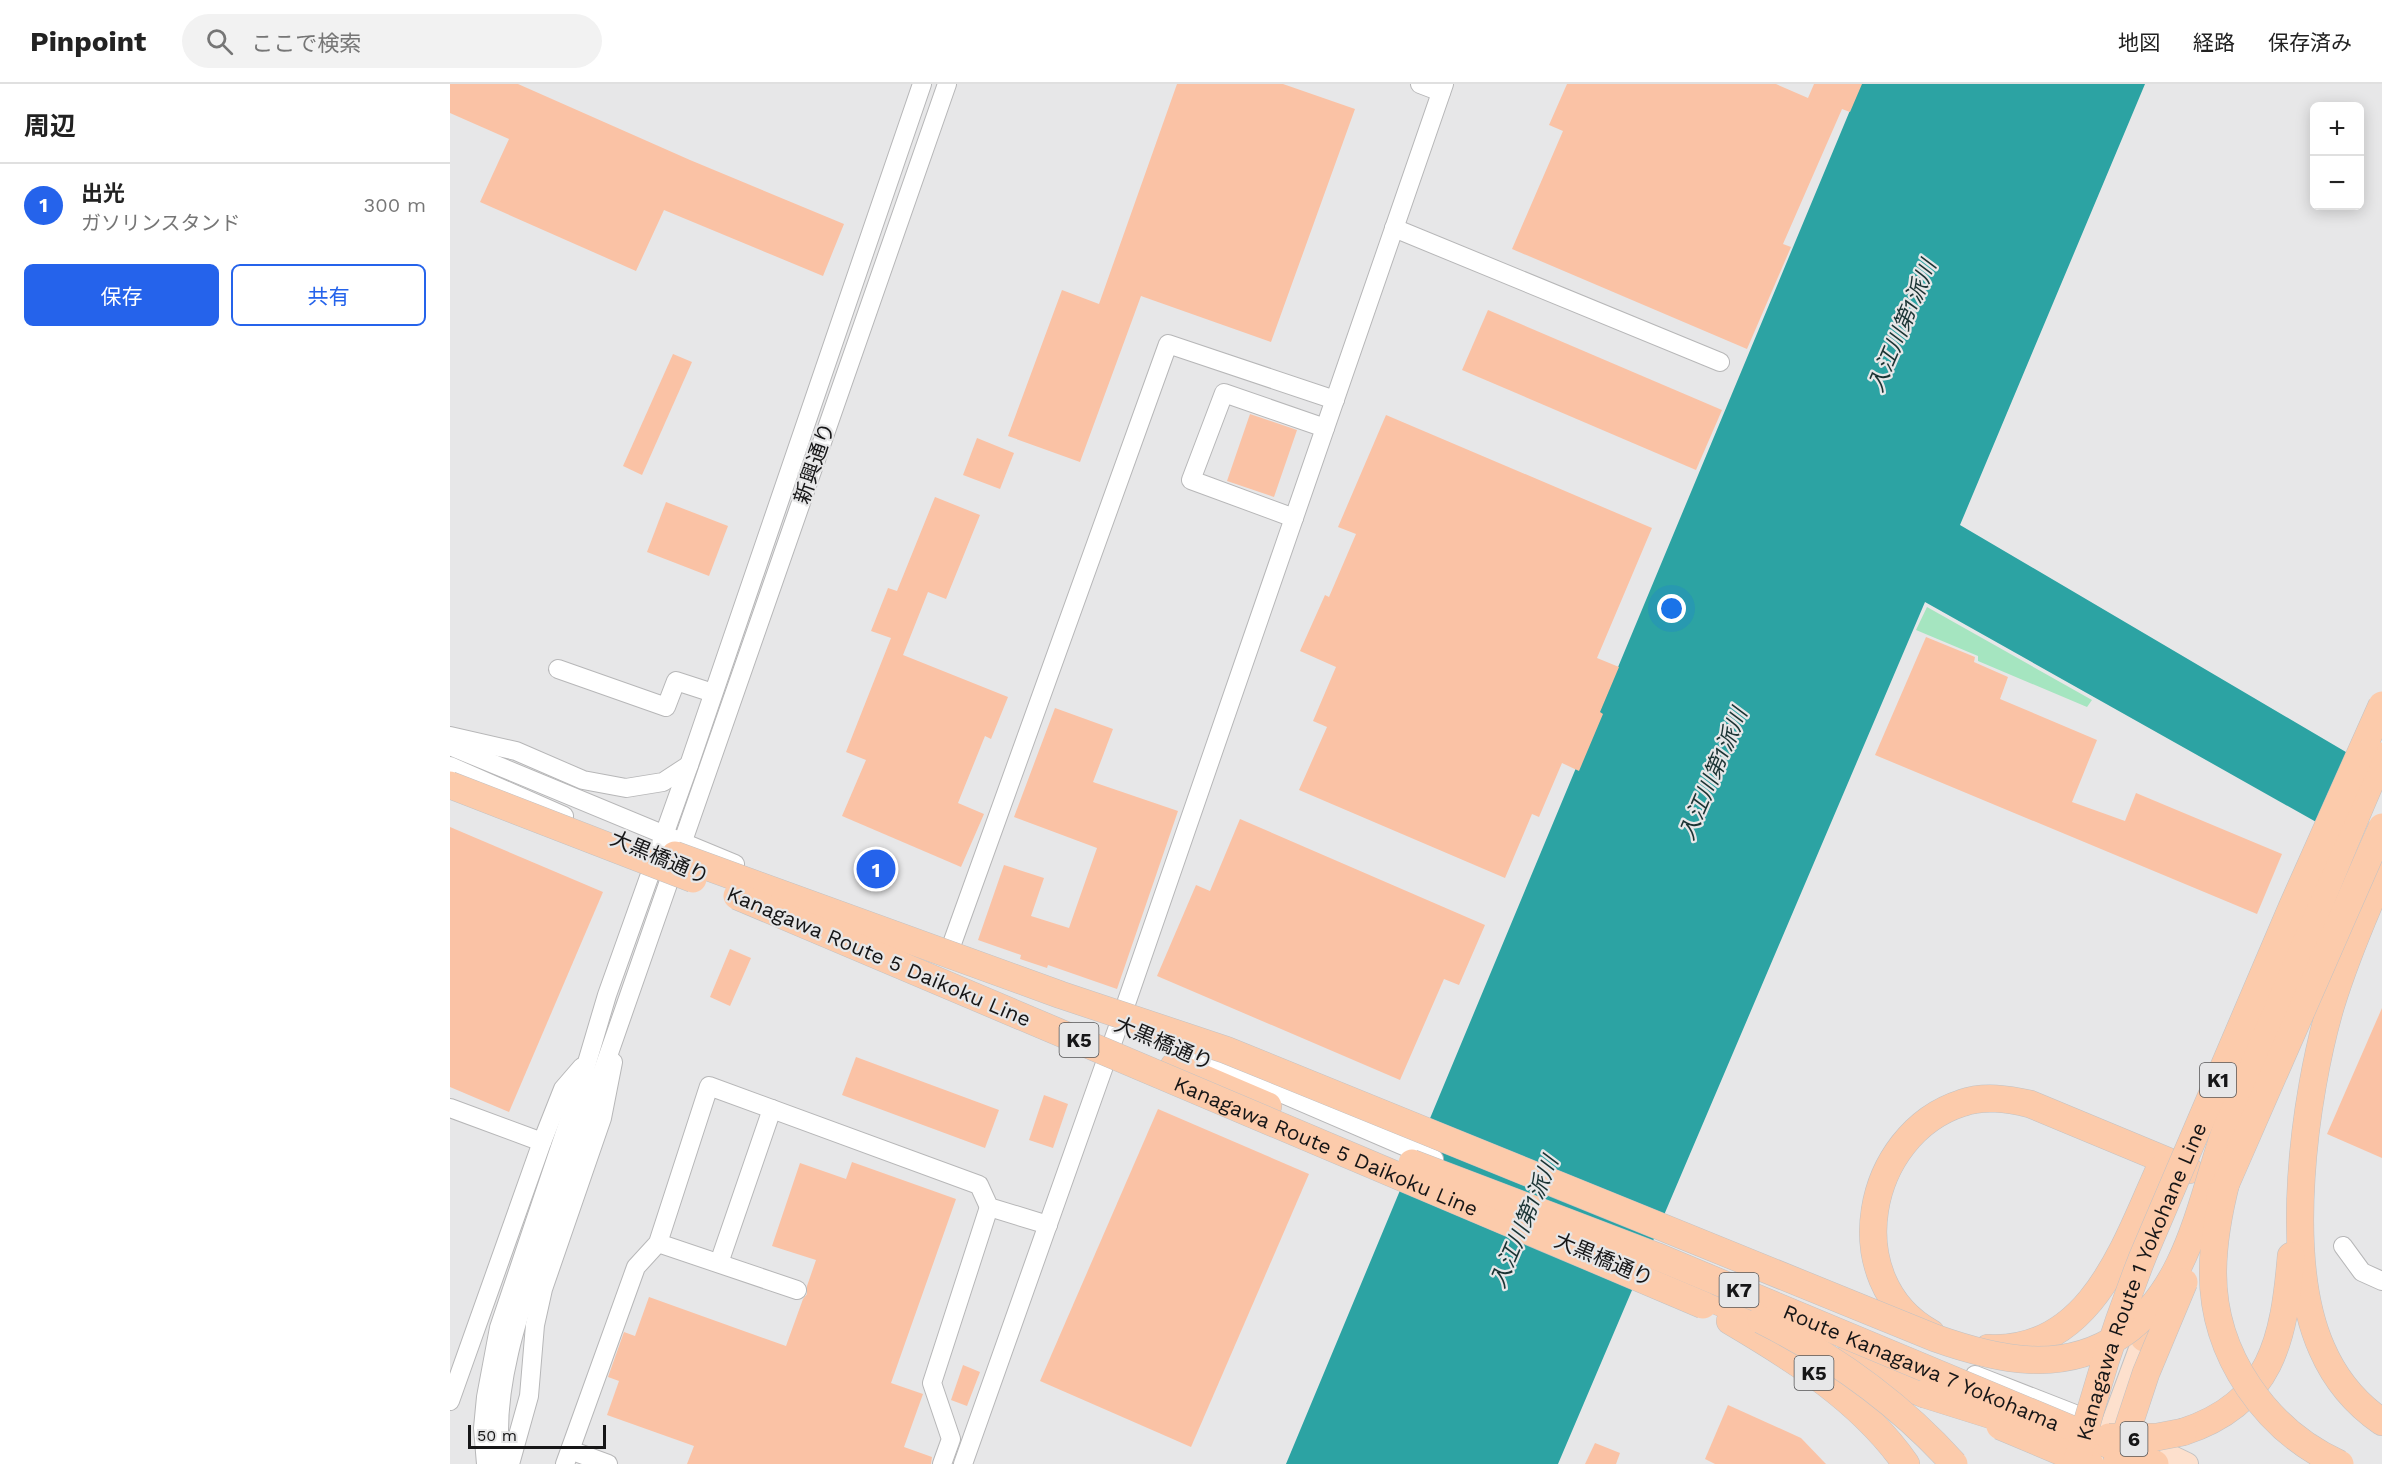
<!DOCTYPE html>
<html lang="ja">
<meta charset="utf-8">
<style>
body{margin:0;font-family:"Work Sans","Noto Sans JP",sans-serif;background:#f2f2f2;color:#222}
.controls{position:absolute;right:18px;top:18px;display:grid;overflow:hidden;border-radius:9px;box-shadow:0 3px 15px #0003}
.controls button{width:54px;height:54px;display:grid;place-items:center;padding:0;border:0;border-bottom:2px solid #e0e0e0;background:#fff;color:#222;font:30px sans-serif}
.scale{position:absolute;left:18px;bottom:15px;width:138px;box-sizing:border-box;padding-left:6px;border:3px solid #161617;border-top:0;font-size:16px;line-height:21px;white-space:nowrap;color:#161617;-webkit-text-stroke:4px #e7e7e8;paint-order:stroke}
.you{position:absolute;left:1222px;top:525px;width:21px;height:21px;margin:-15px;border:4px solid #fff;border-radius:50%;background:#1a73e8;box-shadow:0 0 0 9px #1a73e833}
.badge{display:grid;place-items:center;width:39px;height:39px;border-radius:50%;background:#2563eb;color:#fff;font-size:20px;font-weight:700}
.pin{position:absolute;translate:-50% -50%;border:3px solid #fff;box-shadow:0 2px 6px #0006}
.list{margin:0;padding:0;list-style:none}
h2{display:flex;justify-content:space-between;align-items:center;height:78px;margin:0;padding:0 24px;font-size:26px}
h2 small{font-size:20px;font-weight:400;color:#767676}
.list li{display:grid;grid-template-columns:39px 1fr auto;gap:18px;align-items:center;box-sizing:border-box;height:84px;padding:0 24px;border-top:2px solid #e0e0e0}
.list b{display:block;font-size:22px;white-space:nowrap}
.list p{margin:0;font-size:20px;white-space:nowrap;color:#767676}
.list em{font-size:20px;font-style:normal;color:#767676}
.actions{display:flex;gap:12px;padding:18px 24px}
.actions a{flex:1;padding:14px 0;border:2px solid #2563eb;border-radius:9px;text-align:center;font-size:21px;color:#2563eb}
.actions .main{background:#2563eb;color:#fff}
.icon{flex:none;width:33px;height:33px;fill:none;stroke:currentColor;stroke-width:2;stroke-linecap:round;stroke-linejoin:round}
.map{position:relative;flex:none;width:1932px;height:1380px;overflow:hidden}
header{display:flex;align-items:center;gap:36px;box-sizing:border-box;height:84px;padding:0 30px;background:#fff;border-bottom:2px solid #e0e0e0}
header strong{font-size:28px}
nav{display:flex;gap:33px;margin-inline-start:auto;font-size:21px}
.search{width:420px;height:54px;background:#f2f2f2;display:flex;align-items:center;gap:15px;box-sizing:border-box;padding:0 21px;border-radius:33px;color:#767676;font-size:22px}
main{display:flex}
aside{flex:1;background:#fff}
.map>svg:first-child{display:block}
.green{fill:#a5e5c0}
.water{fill:#2ca3a3}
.building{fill:#fac2a5}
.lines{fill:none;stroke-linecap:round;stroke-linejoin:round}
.minor-casing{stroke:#b7b7b8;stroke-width:20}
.major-casing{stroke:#c2c2c3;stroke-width:24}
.highway-casing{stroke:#c2c2c3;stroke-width:28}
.minor{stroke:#fff;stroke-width:18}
.major{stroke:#fde0cd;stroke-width:22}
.highway{stroke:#fccbab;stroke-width:27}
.highway-bridge-casing{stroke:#c2c2c3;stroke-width:28;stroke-linecap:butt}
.highway-bridge{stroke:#fccbab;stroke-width:27}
.labels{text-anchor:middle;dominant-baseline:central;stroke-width:4.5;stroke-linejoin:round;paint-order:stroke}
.shield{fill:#e7e7e8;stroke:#555556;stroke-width:1.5}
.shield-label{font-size:20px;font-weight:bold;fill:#161617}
.street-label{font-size:21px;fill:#161617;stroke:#e7e7e8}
.water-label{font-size:22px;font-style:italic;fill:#1a3333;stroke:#e7e7e8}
</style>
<header>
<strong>Pinpoint</strong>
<div class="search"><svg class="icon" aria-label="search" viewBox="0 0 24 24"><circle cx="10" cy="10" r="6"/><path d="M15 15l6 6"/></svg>ここで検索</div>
<nav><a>地図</a><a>経路</a><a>保存済み</a></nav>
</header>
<main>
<aside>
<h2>周辺<small></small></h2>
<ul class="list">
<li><span class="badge">1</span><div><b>出光</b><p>ガソリンスタンド</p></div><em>300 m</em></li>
</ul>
<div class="actions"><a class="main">保存</a><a>共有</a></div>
</aside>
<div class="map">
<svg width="1932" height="1380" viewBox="0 0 1932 1380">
<rect width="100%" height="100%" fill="#e7e7e8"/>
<polygon class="green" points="1477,523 1642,616 1637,623 1528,577 1528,572 1466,546"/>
<polygon class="water" points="1411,0 1695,0 1510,441 1901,671 1868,739 1475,518 1108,1380 836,1380"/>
<g class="building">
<polygon points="0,0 68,0 240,76 394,140 373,192 214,126 186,187 30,118 59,55 0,29"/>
<polygon points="727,0 833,0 905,25 821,258 691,212 630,378 558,352 612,206 649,220"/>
<polygon points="1117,0 1326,0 1358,14 1364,0 1412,0 1400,28 1392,25 1333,160 1341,163 1297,265 1062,165 1113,47 1099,41"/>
<polygon points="1038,226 1272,326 1246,386 1012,286"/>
<polygon points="223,270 242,278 192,391 173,382"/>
<polygon points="800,330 847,346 824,413 777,397"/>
<polygon points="936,331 1202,444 1147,574 1169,583 1150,628 1153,630 1129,687 1112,679 1089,733 1082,730 1055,794 849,706 877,643 863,637 886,583 850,567 875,511 879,513 906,450 888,443"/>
<polygon points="527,354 564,369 550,405 513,391"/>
<polygon points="485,413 530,431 496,515 478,508 453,571 558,613 541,655 535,652 508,719 534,730 511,783 392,732 416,676 396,668 441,554 421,547 438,504 447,507"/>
<polygon points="216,418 278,442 259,492 197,468"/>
<polygon points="1476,553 1525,573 1524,578 1558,593 1550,615 1647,656 1622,718 1675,737 1686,709 1832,770 1807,830 1425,671"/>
<polygon points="605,624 663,645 643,698 728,727 667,905 598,881 597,884 570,875 571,871 528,856 554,781 594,794 581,832 619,844 647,764 564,733"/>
<polygon points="790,735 1035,841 1009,901 994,895 950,996 707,892 746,801 760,807"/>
<polygon points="0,743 153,808 59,1028 0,1003"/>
<polygon points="280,865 301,874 280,922 260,913"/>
<polygon points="1932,924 1932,1074 1877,1050"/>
<polygon points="406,973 549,1026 535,1064 392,1011"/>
<polygon points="594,1011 618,1020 603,1064 579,1056"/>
<polygon points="708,1025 859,1090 741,1363 590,1297"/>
<polygon points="402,1078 506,1115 441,1299 473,1310 454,1363 482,1373 481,1380 237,1380 244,1362 157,1331 169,1297 158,1293 174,1248 185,1252 199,1213 336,1262 353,1215 357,1210 357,1202 366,1176 322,1162 350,1079 396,1095"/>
<polygon points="513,1281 530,1288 517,1322 501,1316"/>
<polygon points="1278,1321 1351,1354 1376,1380 1265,1380 1255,1375"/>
<polygon points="1145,1359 1170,1369 1166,1380 1135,1380"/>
</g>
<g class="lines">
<g class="minor-casing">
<g id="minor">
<polyline points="970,0 991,8"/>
<polyline points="944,144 1270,278"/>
<polyline points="844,434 741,396 774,309 875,344"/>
<polyline points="108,585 216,623 226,597 263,609"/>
<polyline points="0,652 66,667 133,696 176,704 213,698 239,681"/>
<polyline points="0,662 285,780"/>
<polyline points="0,682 114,732"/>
<polyline points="499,868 718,260 885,316"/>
<polyline points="698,952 984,1075"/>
<polyline points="0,1024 92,1058"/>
<polyline points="208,1159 347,1206"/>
<polyline points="1893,1162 1912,1188 1932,1197"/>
<polyline points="269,1179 322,1025"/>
<polyline points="1525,1291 1630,1332"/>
<polyline points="0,1317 92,1058 113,1005 132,983"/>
<polyline points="120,1366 158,1380"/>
<polyline points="36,1380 33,1344 36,1313 49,1244 125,1019 157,911 239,681 472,0"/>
<path d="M52,1380C37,1300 82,1193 107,1118C136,1033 167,948 196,863C296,575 396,287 497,0"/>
<polyline points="60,1380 79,1312 85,1241 93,1205 152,1034 163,978"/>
<polyline points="115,1380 186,1183 208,1159 259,1002 529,1101 539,1123 598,1141"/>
<polyline points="492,1380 501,1355 482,1299 539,1123"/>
<polyline points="513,1380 669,940 994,0"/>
</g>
</g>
<g class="major-casing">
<g id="major">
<polyline points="1681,1353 1737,1380"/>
<polyline points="1652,1368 1694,1254"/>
</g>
</g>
<g class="highway-casing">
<g id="highway">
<path d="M1932,790C1913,833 1895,876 1881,921C1854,1013 1832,1176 1872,1265C1885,1295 1906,1320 1932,1338"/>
<polyline points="724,982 818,1022"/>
<polyline points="1233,1202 1311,1236"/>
<path d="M1280,1237C1346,1276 1411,1316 1456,1380"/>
<path d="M1481,1249C1387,1197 1415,1050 1512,1019C1534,1011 1558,1015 1580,1020L1739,1086"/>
<polyline points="1694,1254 1710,1216"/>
<path d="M1538,1264C1640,1270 1675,1161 1709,1086"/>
<polyline points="1392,1277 1474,1310"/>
<path d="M1733,1348C1822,1319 1834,1255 1841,1172"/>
</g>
</g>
<use href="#minor" class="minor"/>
<use href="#major" class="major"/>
<use href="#highway" class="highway"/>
<g class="highway-bridge-casing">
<g id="highway-bridge">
<polyline points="0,701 243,795"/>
<path d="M225,771L611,911L776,966L1485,1254C1547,1276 1613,1291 1671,1251C1732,1210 1748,1132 1769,1066C1777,1040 1787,1015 1797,990C1812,953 1829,918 1844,882C1873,812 1901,742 1932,672"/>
<path id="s1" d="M287,812L1253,1221"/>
<path id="s2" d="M962,1079L1206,1172L1705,1380"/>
<path d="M1777,1095C1769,1126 1763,1157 1763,1189C1763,1271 1816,1347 1890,1380"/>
<polyline points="1770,1113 1932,743"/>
<path d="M1311,1236C1385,1273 1449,1319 1504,1380"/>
<polyline points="1474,1310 1573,1341"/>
<polyline points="1550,1342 1640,1380"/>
<polyline points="1659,1353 1707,1353 1733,1348"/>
<path id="s3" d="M1626,1380C1644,1309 1666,1240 1693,1172L1842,823L1932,621"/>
<polyline points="1666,1380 1696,1289 1734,1198"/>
</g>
</g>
<use href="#highway-bridge" class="highway-bridge"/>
</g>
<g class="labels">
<g class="shield">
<rect x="609.5" y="939" width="39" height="34" rx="4.5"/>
<rect x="1750" y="979" width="36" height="34" rx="4.5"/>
<rect x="1269.5" y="1189" width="39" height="34" rx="4.5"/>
<rect x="1344.5" y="1272" width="39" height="34" rx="4.5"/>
<rect x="1670.5" y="1338" width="27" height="34" rx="4.5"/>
</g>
<g class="shield-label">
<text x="629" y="956">K5</text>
<text x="1768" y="996">K1</text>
<text x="1289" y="1206">K7</text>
<text x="1364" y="1289">K5</text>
<text x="1684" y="1355">6</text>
</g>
<g class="street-label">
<text transform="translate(364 379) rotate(-71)">新興通り</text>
<text transform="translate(210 773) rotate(23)">大黒橋通り</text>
<text transform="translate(429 872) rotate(23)">Kanagawa Route 5 Daikoku Line</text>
<text transform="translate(714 959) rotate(23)">大黒橋通り</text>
<text stroke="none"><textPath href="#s1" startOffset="640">Kanagawa Route 5 Daikoku Line</textPath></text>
<text transform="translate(1154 1175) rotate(23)">大黒橋通り</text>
<text stroke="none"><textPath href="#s3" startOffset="194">Kanagawa Route 1 Yokohane Line</textPath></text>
<text stroke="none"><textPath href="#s2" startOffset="549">Route Kanagawa 7 Yokohama</textPath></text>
</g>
<g class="water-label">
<text transform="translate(1452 242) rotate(-67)">入江川第1派川</text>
<text transform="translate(1263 690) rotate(-67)">入江川第1派川</text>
<text transform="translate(1074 1138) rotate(-67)">入江川第1派川</text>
</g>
</g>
</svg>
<div class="controls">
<button>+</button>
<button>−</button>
</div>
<div class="scale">50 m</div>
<div class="you"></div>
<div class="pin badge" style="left:426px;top:785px">1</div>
</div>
</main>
